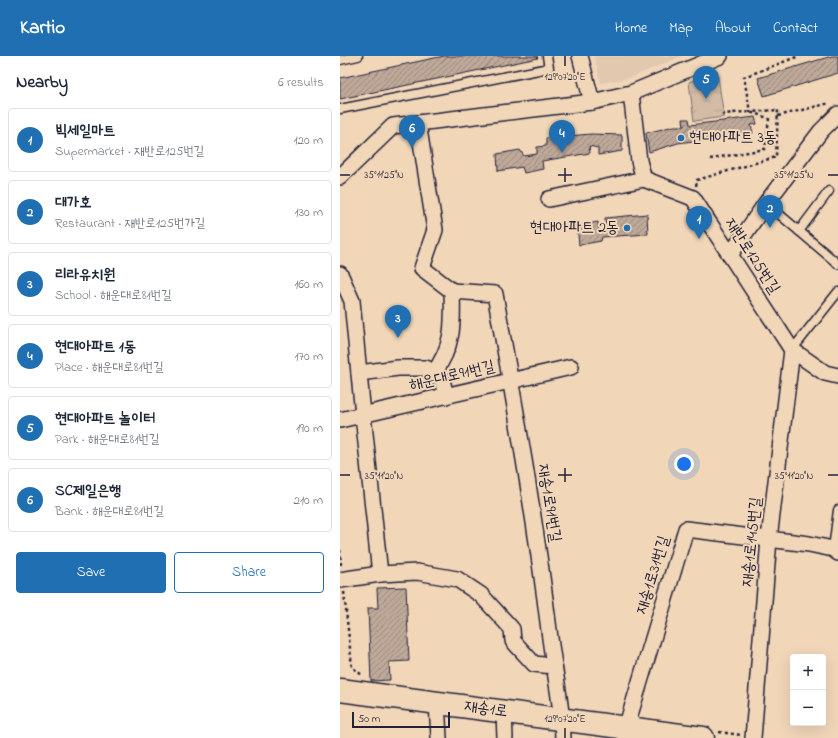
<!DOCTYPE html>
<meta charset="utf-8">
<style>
body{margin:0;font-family:"Indie Flower","Poor Story",sans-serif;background:#f2f2f3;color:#1f2937}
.controls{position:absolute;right:12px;bottom:12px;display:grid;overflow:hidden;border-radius:4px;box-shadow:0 4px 16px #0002}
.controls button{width:36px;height:36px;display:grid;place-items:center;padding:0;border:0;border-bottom:1px solid #e0e1e3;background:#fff;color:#1f2937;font:20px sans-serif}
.scale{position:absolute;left:12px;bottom:10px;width:98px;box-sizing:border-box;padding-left:4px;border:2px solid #22223b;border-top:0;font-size:11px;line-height:14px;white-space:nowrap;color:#22223b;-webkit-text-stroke:3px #f1d6b8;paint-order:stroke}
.you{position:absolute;left:344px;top:408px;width:14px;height:14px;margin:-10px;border:3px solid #fff;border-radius:50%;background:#1a73e8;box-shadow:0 0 0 6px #1a73e833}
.badge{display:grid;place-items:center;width:26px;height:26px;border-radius:50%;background:#1f6fb2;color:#fff;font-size:13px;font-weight:700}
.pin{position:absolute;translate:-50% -33px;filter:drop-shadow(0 1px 2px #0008)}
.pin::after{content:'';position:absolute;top:21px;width:14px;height:12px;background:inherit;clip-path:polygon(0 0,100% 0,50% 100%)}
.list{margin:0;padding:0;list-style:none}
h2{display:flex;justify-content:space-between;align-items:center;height:52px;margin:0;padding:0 16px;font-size:17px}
h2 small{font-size:13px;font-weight:400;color:#747a83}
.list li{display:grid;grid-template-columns:26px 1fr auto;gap:12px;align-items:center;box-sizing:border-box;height:64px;margin:0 8px 8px;padding:0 8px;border:1px solid #e0e1e3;border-radius:4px}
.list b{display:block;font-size:15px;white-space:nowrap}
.list p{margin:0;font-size:13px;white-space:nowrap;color:#747a83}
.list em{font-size:13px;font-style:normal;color:#747a83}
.actions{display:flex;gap:8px;padding:12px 16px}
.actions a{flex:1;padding:9px 0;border:1px solid #1f6fb2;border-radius:4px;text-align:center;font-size:14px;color:#1f6fb2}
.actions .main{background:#1f6fb2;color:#fff}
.map{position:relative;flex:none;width:498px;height:682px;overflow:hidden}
header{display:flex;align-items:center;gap:24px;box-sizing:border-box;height:56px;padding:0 20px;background:#1f6fb2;color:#fff}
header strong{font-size:19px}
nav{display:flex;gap:22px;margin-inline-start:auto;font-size:14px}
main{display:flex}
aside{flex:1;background:#fff}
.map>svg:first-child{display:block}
.built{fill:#e2c8af}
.grass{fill:url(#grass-tufts);stroke:#7a6f70}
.building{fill:url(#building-hatch);stroke:#22223b}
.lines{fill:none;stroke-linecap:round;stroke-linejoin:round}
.service-casing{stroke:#22223b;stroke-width:11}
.minor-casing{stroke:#22223b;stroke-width:18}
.secondary-casing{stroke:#22223b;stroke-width:25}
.path{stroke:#22223b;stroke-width:2.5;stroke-dasharray:3 3;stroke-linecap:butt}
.service{stroke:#f1d6b8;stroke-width:8}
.minor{stroke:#f1d6b8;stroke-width:15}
.secondary{stroke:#f1d6b8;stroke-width:22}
.ticks{fill:none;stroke:#22223b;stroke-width:1.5}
.poi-dot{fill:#1f6fb2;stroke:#f1d6b8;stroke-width:1.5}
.labels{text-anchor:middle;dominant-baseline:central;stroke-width:4;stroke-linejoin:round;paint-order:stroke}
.poi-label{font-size:16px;fill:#22223b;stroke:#f1d6b8;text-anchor:start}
.street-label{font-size:16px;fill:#22223b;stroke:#f1d6b8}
.ticks-label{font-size:10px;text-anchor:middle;fill:#22223b;stroke:#f1d6b8;stroke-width:4;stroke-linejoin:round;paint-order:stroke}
</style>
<header>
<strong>Kartio</strong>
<nav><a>Home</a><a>Map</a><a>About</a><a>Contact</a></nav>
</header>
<main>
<aside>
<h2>Nearby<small>6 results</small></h2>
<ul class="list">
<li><span class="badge">1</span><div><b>빅세일마트</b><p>Supermarket · 재반로125번길</p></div><em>120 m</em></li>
<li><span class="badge">2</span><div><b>대가호</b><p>Restaurant · 재반로125번가길</p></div><em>130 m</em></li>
<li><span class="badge">3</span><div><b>리라유치원</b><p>School · 해운대로81번길</p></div><em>160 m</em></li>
<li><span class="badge">4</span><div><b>현대아파트 1동</b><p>Place · 해운대로81번길</p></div><em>170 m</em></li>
<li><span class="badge">5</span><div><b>현대아파트 놀이터</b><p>Park · 해운대로81번길</p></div><em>190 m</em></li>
<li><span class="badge">6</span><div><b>SC제일은행</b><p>Bank · 해운대로81번길</p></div><em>210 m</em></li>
</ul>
<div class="actions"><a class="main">Save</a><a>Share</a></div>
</aside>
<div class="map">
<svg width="498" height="682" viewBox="0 0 498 682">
<defs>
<pattern id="grass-tufts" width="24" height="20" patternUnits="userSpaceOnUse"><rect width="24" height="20" fill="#d3bca6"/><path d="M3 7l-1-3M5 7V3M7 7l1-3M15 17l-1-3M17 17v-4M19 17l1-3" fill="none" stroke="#b5a190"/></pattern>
<pattern id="building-hatch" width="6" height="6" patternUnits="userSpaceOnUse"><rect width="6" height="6" fill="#bea999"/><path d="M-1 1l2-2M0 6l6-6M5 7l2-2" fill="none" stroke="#9a897e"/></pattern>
</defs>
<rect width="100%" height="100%" fill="#f1d6b8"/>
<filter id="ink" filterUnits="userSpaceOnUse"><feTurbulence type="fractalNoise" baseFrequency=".025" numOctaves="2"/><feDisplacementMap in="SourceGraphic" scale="8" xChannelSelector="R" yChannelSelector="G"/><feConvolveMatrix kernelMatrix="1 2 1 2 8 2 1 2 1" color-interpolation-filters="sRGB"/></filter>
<g filter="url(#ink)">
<polygon class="built" points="254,0 342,0 290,22 261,27"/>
<polygon class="grass" points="377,14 384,61 354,65 349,26"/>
<g class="building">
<polygon points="104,0 197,0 198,2 0,43 0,22"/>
<polygon points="492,0 498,0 498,17 424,40 418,22"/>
<polygon points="415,61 417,68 411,69 413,77 338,87 309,96 306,77 334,70 344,70 343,63 349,63 350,69"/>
<polygon points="251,78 282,79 282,95 258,99 258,92 249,90 250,97 202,105 203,113 184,117 182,111 158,115 157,98 180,94 184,100 197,98 197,91 206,90 206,82"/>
<polygon points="307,158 308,178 262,181 261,185 239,189 237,170 258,166 259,175 266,175 265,162"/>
<polygon points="66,531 69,605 49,606 50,624 31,625 28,552 38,552 37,532"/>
</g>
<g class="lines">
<g class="service-casing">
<g id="service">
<polyline points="0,4 18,0"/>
<polyline points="0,53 209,12 207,0"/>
<polyline points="426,147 498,208"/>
<polyline points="459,175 489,135"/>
<polyline points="452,294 498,236"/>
<polyline points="493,493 498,454"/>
</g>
</g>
<g class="minor-casing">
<g id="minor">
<polyline points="240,0 252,46"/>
<polyline points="291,37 299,105 304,123 353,142 452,294 485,317 498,320"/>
<path d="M78,67L95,174L82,212L112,235L155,238C175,349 195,461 209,574C213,610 222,646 223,682"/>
<polyline points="0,121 53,70 252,46 291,37 380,0"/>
<polyline points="209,143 304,123"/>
<polyline points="390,199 426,147 481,75 498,58"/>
<polyline points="0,218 12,245 23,359 40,518"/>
<polyline points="19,317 58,312 86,312 102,324 106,340"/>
<path d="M93,318C114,290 113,268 112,235"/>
<polyline points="0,364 231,311"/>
<polyline points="0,524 40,518 77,516 117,523 141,539 172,573 173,585 194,608 213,610"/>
<polyline points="97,647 99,682"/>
<polyline points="164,656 165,682"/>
<polyline points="286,680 286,672 346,473 469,488 493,493 498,497"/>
<polyline points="413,682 429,483 452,294"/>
</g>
</g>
<g class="secondary-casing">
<polyline id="secondary" points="0,634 363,682"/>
</g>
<g class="path">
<polyline points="438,60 490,47"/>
<path d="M370,103L425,93L429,63C409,53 401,56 379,59"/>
<polyline points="356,130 357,124 436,101 438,54 410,56 404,21 459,0"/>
<polyline points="0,494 1,511"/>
<polyline points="4,536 12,611 22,619"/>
<polyline points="379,676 401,679"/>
</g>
<use href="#service" class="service"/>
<use href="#minor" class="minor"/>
<use href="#secondary" class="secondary"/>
</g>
</g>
<path class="ticks" d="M225,0V10M225,112V126M0,119H10M218,119H232M488,119H498M225,412V426M0,419H10M218,419H232M488,419H498M225,672V682"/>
<g class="poi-dot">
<circle cx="341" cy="82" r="4"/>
<circle cx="287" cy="172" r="4"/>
</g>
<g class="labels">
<g class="poi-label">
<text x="349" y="82">현대아파트 3동</text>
<text x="279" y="172" text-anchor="end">현대아파트 2동</text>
</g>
<g class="street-label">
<text transform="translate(412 200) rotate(57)">재반로125번길</text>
<text transform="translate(112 320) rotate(-13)">해운대로91번길</text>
<text transform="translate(209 447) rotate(81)">재송1로91번길</text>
<text transform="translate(412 486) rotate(-84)">재송1로145번길</text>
<text transform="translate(313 519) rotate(-73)">재송1로31번길</text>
<text transform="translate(146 653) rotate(8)">재송1로</text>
</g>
</g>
<g class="ticks-label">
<text x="225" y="24">129°07'20"E</text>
<text x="44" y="122">35°11'25"N</text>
<text x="454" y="122">35°11'25"N</text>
<text x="44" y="423">35°11'20"N</text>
<text x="454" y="423">35°11'20"N</text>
<text x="225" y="666">129°07'20"E</text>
</g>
</svg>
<div class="controls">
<button>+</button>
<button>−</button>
</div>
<div class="scale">50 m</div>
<div class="you"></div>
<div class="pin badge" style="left:359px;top:183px">1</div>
<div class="pin badge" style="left:430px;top:172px">2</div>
<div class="pin badge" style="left:58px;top:282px">3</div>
<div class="pin badge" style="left:222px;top:97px">4</div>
<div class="pin badge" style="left:366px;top:43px">5</div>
<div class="pin badge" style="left:72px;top:92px">6</div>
</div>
</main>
